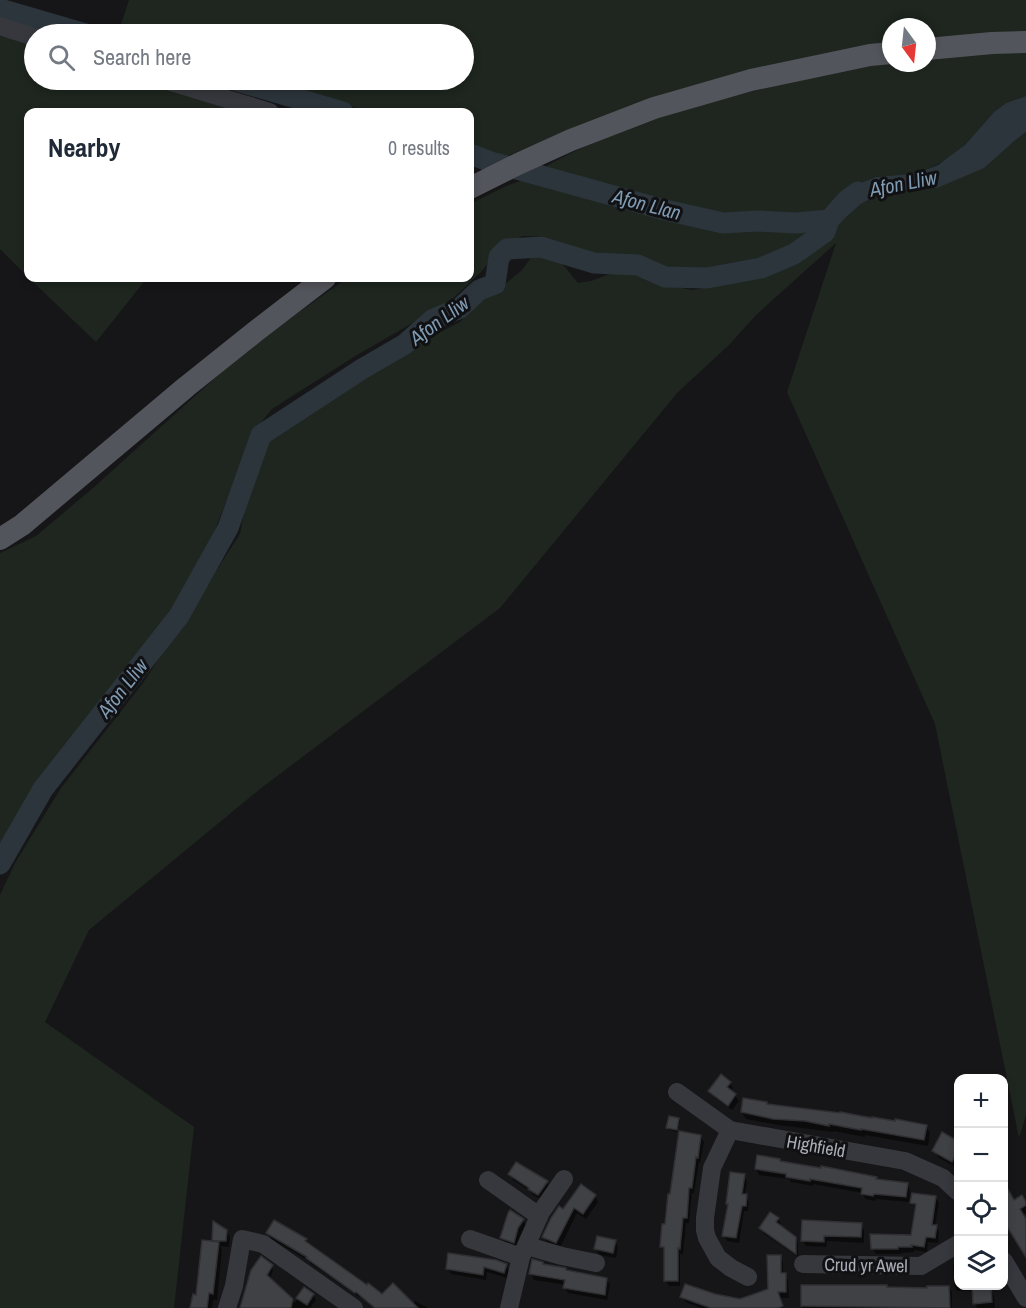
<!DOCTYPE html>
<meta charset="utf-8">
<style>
body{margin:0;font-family:"Archivo Narrow",sans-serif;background:#f2f2f3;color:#1f2937}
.controls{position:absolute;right:18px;bottom:18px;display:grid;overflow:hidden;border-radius:12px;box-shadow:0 3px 9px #0003}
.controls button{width:54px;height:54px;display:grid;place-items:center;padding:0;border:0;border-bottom:2px solid #e0e1e3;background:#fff;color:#1f2937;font:30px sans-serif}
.compass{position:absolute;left:882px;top:18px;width:54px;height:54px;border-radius:50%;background:#fff;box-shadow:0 3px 9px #0003;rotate:165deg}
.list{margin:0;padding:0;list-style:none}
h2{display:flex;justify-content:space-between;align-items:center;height:78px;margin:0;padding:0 24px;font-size:26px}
h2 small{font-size:20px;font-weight:400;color:#747a83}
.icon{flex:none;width:33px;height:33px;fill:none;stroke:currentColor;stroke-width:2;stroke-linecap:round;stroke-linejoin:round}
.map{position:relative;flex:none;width:1026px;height:1308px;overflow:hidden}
.search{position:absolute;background:#fff;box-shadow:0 3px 9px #0003;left:24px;top:24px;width:450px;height:66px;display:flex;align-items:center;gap:15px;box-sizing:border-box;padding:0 21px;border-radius:33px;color:#747a83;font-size:22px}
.panel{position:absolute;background:#fff;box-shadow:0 3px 9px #0003;left:24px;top:108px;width:450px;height:174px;border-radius:12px}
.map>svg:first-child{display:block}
.green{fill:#1e261f}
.water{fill:#2c353c}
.shadow{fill:#0007}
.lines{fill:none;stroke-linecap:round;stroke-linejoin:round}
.river{stroke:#2c353c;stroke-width:21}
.building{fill:#404145;stroke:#303034;stroke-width:1.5}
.path{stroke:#3d3f44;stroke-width:2;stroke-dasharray:3 4.5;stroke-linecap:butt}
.minor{stroke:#37383d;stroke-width:18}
.major{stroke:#53555c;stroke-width:22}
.labels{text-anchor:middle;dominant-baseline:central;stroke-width:6;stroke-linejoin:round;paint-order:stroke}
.street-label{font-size:18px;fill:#a8adb8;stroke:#111113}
.water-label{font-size:20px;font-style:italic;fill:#7f9bb3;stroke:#111113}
</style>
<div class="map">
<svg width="1026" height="1308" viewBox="0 0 1026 1308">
<rect width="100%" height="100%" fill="#161618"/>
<g class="green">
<polygon points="129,0 1026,0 1026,35 927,41 927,27 891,27 891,45 588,122 505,157 470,144 470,112 370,112 262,80 464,80 464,34 118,34"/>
<polygon points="0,32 34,43 34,80 141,80 238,112 28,112 28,277 0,249"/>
<path d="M1009,52H1026V96L1006,103L994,112L965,145L946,160L928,169L909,174L876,177L850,187L822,211L814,215L731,217L697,213L606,190L543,168C617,126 696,104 779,85C816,77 853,68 891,63C902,62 915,63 927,63V59Z"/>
<polygon points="1026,132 1026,1115 1019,1138 935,724 787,392 836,243 756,315 729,345 678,392 500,608 260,789 89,930 45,1022 194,1127 174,1308 0,1308 0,895 15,863 61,788 143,683 240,534 253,464 277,427 427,339 460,322 484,295 504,285 522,270 533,255 542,252 550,253 556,256 578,283 591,281 612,273 628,272 663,280 676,287 693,290 724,284 777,267 805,252 861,204 882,192 937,188 1012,143"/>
<polygon points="523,180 566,189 645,212 729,228 816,225 821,225 823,227 819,232 808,241 789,252 771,259 741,267 702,274 675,270 630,256 591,256 574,250 540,236 523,236 509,241 500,249 481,272 449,302 357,355 272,409 259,425 251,440 200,567 150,643 66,749 0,849 0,553 36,536 93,488 246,350 347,278 470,278 470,204 506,186"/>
<polygon points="29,278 147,278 96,342"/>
</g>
<polygon class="water" points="1026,96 1026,132 1012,143 984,168 937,188 882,192 861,204 845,218 838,210 836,199 850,187 876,177 909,174 928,169 938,165 965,145 994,112 1006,103"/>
<g class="shadow">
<polygon points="729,1083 733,1088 730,1092 735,1095 739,1101 732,1110 714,1097 710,1091"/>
<polygon points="768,1106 926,1126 930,1133 928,1146 865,1135 865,1137 833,1131 833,1132 778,1125 746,1119 742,1112"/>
<polygon points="678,1119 680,1121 677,1132 669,1130 668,1128"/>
<polygon points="943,1134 958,1143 958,1168 939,1158 935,1151"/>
<polygon points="700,1136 704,1142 700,1163 699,1162 694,1193 692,1193 689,1223 686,1223 683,1254 680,1254 680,1286 669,1286 665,1280 665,1252 661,1246 667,1226 671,1196"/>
<polygon points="781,1163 876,1178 878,1181 907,1184 910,1190 909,1202 876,1199 876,1201 866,1199 862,1193 813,1184 813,1186 791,1182 789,1179 759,1175 756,1169"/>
<polygon points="510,1174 546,1182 550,1188 542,1200 533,1195 531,1192 513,1180"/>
<polygon points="744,1176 747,1181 745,1195 749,1202 748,1211 744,1211 739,1243 727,1241 724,1235"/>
<polygon points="1004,1185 1014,1202 1026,1205 1026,1213 1022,1215 1026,1222 1026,1254 1004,1219"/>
<polygon points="595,1196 598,1202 586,1219 577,1213 560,1248 547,1242 544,1237 563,1211"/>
<polygon points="935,1197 939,1203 935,1226 939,1232 938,1243 928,1242 927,1252 914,1250 914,1252 901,1253 901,1254 876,1254 872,1248 912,1237 917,1208 912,1202"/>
<polygon points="778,1219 781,1224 779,1226 795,1238 798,1243 798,1257 763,1233 760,1228"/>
<polygon points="523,1220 526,1226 521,1234 517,1248 506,1244 502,1238"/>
<polygon points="861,1225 864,1230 864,1243 827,1241 826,1247 806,1246 802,1240"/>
<polygon points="226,1231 230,1237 229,1247 220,1246 222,1250 217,1300 213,1300 212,1308 192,1308 197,1297 215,1243 214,1240"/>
<polygon points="268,1233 306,1240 309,1246 382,1296 413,1305 415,1301 428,1308 374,1308 360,1296 359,1297 311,1264 309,1261 271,1239"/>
<polygon points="615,1241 618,1247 616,1258 599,1255 596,1249"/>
<polygon points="780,1257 783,1262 783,1274 785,1274 788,1280 789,1298 780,1298 784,1308 753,1308 769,1290"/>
<polygon points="270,1264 273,1270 260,1308 242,1308"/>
<polygon points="953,1264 958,1264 958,1286 982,1286 982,1291 990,1290 994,1296 995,1308 977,1308 975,1303 974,1291 957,1291 954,1285"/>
<polygon points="506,1265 509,1271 507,1278 487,1272 486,1280 451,1274 447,1268"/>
<polygon points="543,1265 566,1272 606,1279 610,1285 607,1300 568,1293 565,1288 566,1285 534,1280 531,1274"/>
<polygon points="272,1282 295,1303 304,1289 313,1295 316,1300 310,1308 283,1308"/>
<polygon points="949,1287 952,1293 952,1308 803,1308 802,1306 887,1289 928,1289"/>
<polygon points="682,1296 747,1308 701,1308 685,1302"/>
</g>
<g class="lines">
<g class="river">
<polyline points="0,9 86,34"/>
<polyline points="234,80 343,112"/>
<polyline points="470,154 491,162 665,210 723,223 757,221 796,223 829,220"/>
<polyline points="0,864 43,789 179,616 228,528 261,435 362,369 405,344 432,320 460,308 479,290 495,284 499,257 507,249 541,247 594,263 638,265 665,277 707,278 761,268 794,254 825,232 829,220 847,200 858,192"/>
</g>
</g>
<g class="building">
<polygon points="721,1074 731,1082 727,1087 736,1094 728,1106 708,1091"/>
<polygon points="743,1098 767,1102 767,1104 840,1113 840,1112 872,1118 872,1117 895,1121 895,1119 927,1125 924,1140 861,1129 861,1130 829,1124 829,1126 805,1121 773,1119 741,1112"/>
<polygon points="669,1116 679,1118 677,1130 666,1128"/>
<polygon points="679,1131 701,1135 698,1158 696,1157 692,1188 689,1188 687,1218 683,1218 680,1249 678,1248 678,1281 664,1281 664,1247 660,1247 662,1224 665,1224 668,1194 670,1194"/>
<polygon points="942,1132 958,1141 958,1150 952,1162 932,1151"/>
<polygon points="757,1155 780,1159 780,1161 821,1168 821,1166 877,1177 876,1179 908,1183 906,1197 874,1194 873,1196 861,1194 862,1188 810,1179 810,1181 786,1177 786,1174 755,1169"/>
<polygon points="516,1162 548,1181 538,1195 528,1189 529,1188 508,1174"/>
<polygon points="730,1172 745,1174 742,1194 747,1194 746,1206 742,1206 736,1238 722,1236 728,1204 726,1204"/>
<polygon points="1004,1182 1014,1200 1022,1195 1026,1202 1026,1205 1020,1209 1026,1219 1026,1257 1004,1222"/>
<polygon points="581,1184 596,1195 583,1214 574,1208 556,1243 542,1237 551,1218 559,1206 563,1209"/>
<polygon points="912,1193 936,1196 932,1225 937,1225 935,1238 926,1237 924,1247 911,1245 912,1247 898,1247 898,1249 871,1249 870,1234 911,1235 916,1204 910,1203"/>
<polygon points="510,1210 524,1219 518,1228 514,1243 500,1238 508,1213"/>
<polygon points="770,1212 779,1218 776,1222 796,1237 796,1254 759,1228"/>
<polygon points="274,1220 307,1239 305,1241 367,1285 368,1283 382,1294 393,1283 418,1308 375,1308 356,1292 355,1293 306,1258 307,1257 266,1233"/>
<polygon points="802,1220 862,1223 861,1237 824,1236 824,1242 801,1241"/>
<polygon points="213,1221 227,1230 226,1241 212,1241"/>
<polygon points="597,1236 616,1240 613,1253 594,1249"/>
<polygon points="202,1240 219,1242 213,1294 209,1293 207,1308 190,1308 193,1294 196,1295"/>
<polygon points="448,1253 496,1260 507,1264 504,1273 484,1267 483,1275 446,1269"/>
<polygon points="767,1255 781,1255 781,1273 786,1273 786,1292 778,1292 783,1306 778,1308 711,1308 680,1297 685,1284 715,1294 740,1299 768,1289"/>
<polygon points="261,1256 273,1265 267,1275 293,1299 291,1308 240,1308 251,1270"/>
<polygon points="532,1259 543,1262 543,1264 566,1268 566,1270 607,1278 605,1295 563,1288 565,1280 529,1274"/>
<polygon points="801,1285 887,1285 887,1287 927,1288 927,1286 949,1286 950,1308 801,1306"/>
<polygon points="972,1286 991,1286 992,1302 973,1304"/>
<polygon points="304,1287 314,1294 307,1305 296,1298"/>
</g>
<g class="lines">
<polyline class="path" points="123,34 124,33"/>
<g class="minor">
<polyline points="0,26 34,37"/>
<polyline points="164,80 270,112"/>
<polyline points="677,1092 730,1130 905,1161 943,1178 958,1192"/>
<polyline points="730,1130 712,1168 705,1218 705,1230 707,1238 718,1258 731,1268 748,1277"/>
<polyline points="488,1180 539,1216"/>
<polyline points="470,1239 521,1257"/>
<polyline points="527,1246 562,1256 596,1263"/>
<polyline points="1004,1261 1026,1298"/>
<polyline points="803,1264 921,1266 958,1244"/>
<polyline points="227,1308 234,1286 242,1239 263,1244 354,1308"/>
<polyline points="509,1308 521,1257 541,1212 564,1179"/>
</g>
<g class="major">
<polyline points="927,49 992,43 1026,42"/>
<polyline points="470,188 518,164 571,140 654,108 751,80 870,55 891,53"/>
<polyline points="0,539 22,525 186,387 256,331 325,278"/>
</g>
</g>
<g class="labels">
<g class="street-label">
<text transform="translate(816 1146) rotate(10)">Highfield</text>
<text transform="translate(866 1265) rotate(1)">Crud yr Awel</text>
</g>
<g class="water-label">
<text transform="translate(903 183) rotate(-11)">Afon Lliw</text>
<text transform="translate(647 204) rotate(15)">Afon Llan</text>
<text transform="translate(439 320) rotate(-36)">Afon Lliw</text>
<text transform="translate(122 688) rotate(-52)">Afon Lliw</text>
</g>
</g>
</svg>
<div class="controls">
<button>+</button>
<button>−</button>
<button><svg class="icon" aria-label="locate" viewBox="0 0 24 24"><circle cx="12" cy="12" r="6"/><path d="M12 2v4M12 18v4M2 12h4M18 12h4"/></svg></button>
<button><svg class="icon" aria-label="layers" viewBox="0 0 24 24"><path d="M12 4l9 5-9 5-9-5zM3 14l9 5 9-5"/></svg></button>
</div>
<svg class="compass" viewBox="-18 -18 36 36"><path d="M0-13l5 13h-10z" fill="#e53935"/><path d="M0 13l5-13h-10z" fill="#747a83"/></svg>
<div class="search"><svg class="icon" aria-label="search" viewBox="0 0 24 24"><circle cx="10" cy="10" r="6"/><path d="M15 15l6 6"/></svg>Search here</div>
<section class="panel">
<h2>Nearby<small>0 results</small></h2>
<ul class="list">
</ul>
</section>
</div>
